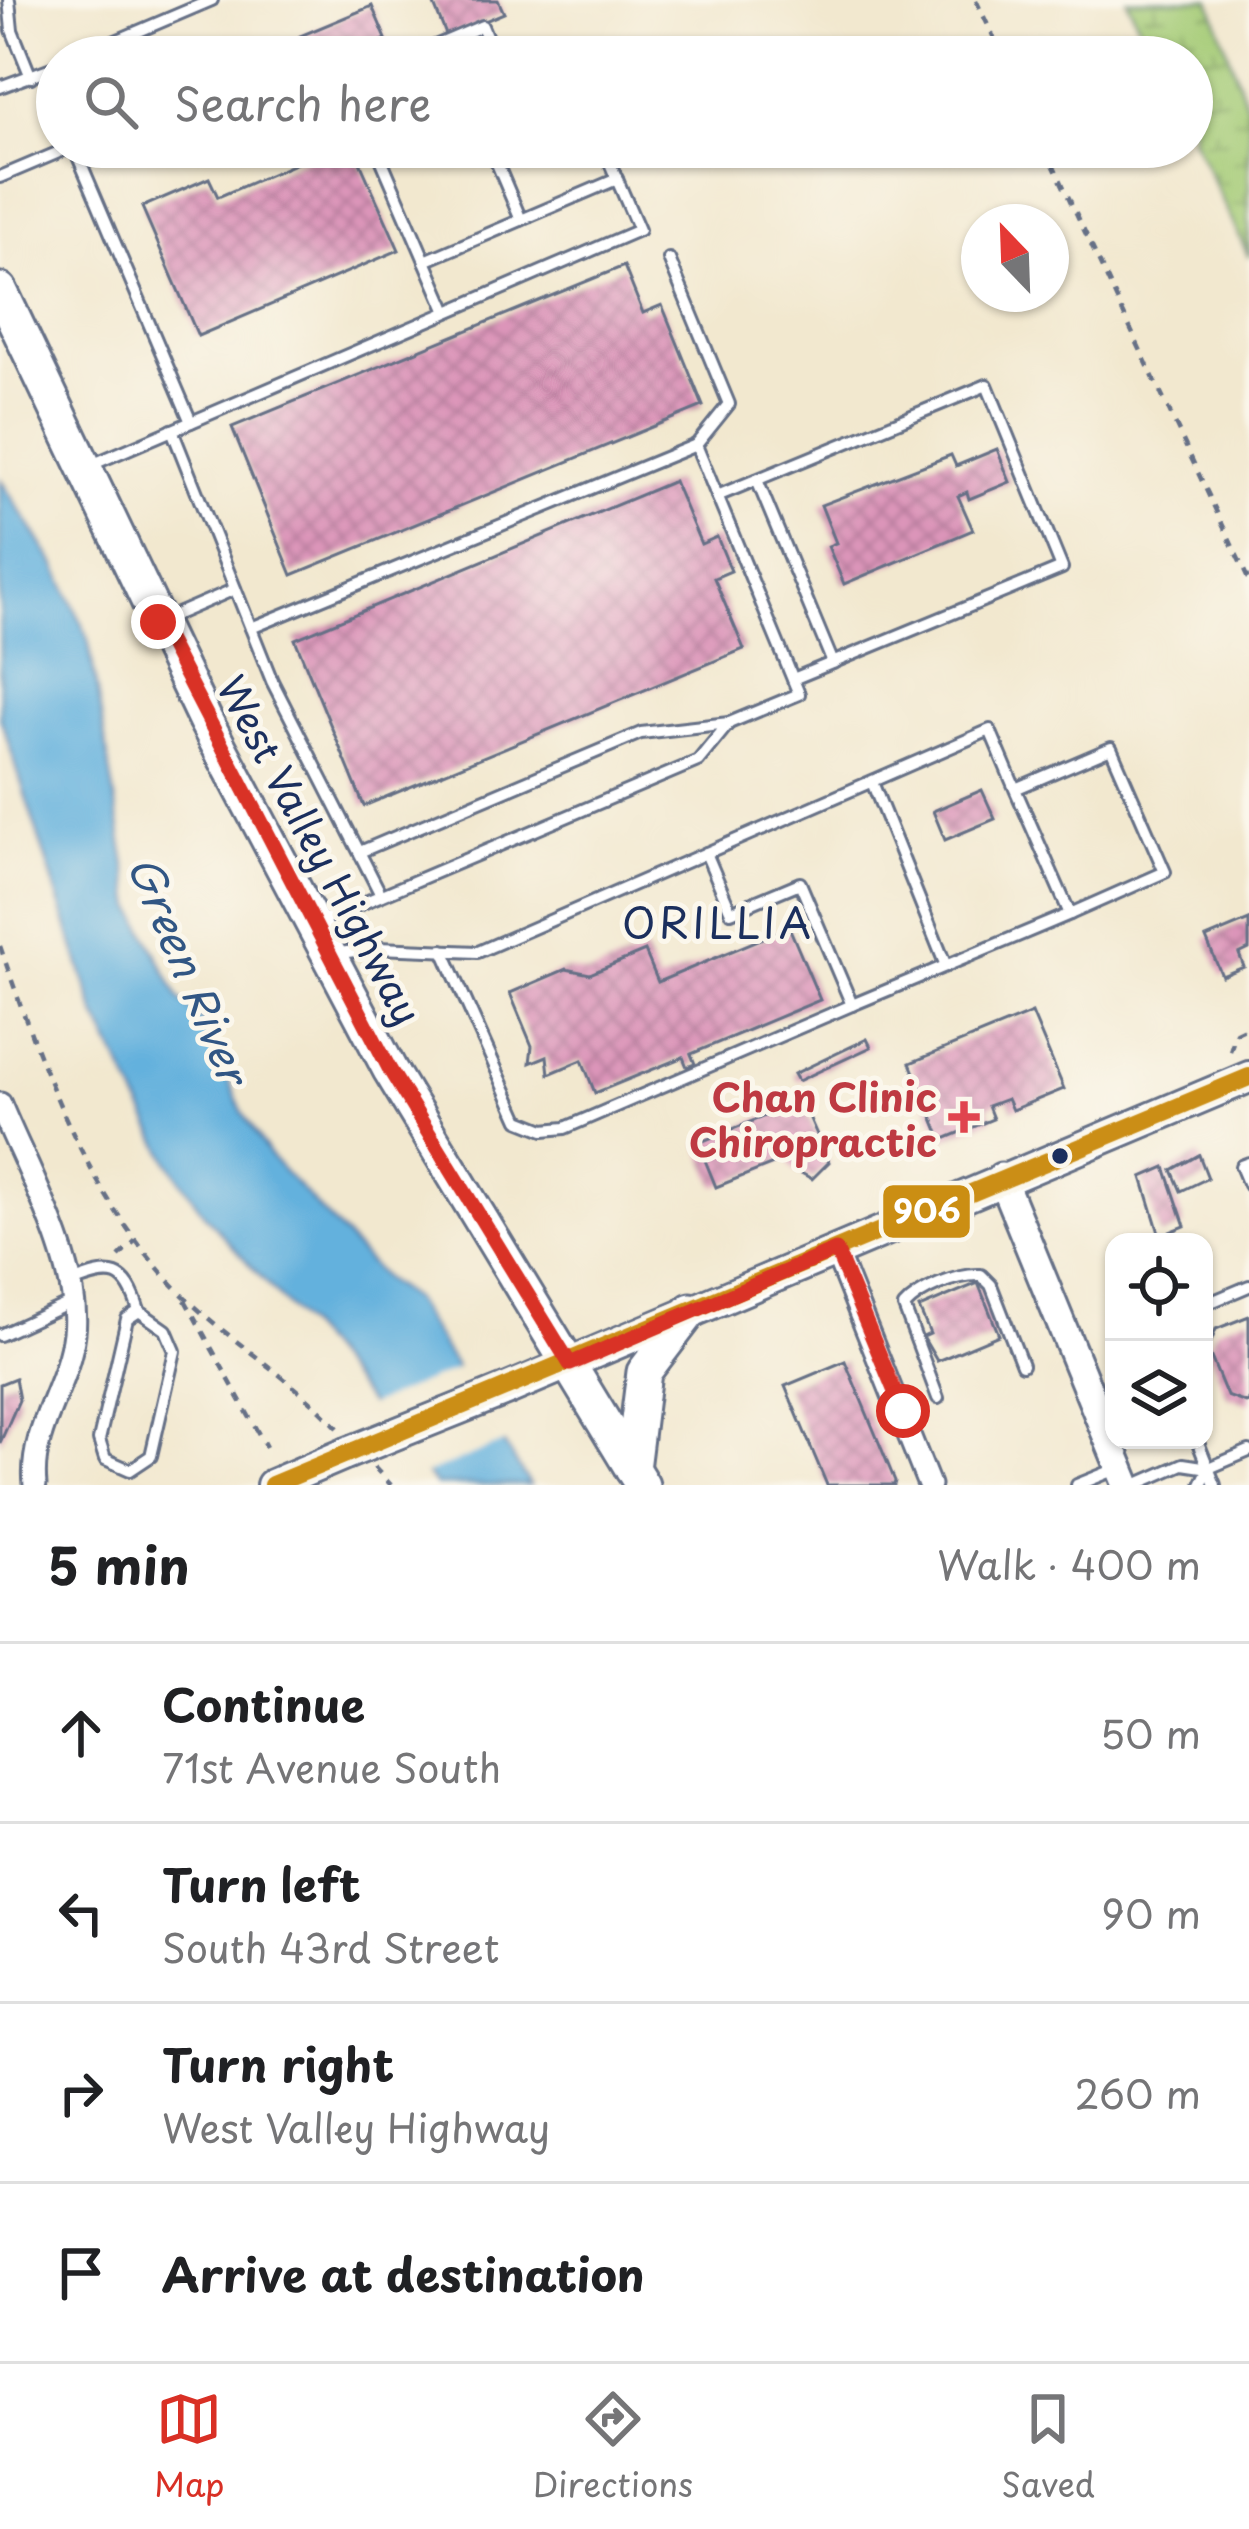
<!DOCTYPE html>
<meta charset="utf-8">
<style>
body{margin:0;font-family:"Playpen Sans",sans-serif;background:#f6f6f6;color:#202124}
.controls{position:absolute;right:36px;bottom:36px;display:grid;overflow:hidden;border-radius:24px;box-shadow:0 3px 9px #0004}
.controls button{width:108px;height:108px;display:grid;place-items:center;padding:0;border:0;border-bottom:3px solid #e0e0e0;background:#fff;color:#202124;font:60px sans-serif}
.compass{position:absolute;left:961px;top:204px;width:108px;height:108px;border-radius:50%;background:#fff;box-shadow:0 3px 9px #0004;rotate:337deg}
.stop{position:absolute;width:36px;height:36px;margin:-27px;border:9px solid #d93025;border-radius:50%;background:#fff}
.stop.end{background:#d93025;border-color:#fff;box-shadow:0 3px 12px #0008}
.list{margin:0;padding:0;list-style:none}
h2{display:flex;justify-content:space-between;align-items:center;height:156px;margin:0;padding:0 48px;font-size:51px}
h2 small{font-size:39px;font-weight:400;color:#757577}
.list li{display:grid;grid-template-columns:78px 1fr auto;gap:36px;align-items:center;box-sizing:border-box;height:180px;padding:0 48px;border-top:3px solid #e0e0e0}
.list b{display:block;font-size:45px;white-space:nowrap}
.list p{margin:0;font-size:39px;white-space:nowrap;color:#757577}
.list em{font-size:39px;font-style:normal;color:#757577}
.icon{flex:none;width:66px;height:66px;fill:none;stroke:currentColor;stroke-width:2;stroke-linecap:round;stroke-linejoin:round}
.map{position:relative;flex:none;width:1249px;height:1485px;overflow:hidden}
.search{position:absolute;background:#fff;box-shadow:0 3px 9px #0004;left:36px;right:36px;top:36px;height:132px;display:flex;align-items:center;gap:30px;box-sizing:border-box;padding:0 42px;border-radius:66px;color:#757577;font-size:45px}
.sheet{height:876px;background:#fff}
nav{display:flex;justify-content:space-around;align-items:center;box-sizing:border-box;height:168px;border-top:3px solid #e0e0e0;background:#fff;font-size:33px;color:#757577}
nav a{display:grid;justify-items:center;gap:6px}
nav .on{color:#d93025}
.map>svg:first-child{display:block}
.wetland{fill:url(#wetland-marsh);stroke:#607d6a;stroke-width:3}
.water{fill:#64b1dd;stroke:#40709e;stroke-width:3}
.pier{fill:#f2e8cf}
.building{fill:url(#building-cross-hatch)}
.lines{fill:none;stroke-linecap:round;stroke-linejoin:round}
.service-casing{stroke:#667086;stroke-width:16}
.minor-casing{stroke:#667086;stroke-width:27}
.tertiary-casing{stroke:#667086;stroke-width:33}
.secondary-casing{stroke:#667086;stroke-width:36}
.primary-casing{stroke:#667086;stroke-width:39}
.path{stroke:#667086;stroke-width:4.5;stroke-dasharray:9 9;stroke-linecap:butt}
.service{stroke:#fff;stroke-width:10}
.minor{stroke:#fff;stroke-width:21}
.tertiary{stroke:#fff;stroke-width:27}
.secondary{stroke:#fff;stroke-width:30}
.primary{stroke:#fff;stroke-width:33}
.secondary-bridge-casing{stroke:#667086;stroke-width:36;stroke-linecap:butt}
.secondary-bridge{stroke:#fff;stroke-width:30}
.bus-1-casing{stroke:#fbf7ec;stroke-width:27}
.bus-1{stroke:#cb8e13;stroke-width:18}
.route{stroke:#d93025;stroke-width:15}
.health-dot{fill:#e0444e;stroke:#fbf7ec;stroke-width:4.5}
.bus-dot{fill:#1b2f5e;stroke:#fbf7ec;stroke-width:4.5}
.labels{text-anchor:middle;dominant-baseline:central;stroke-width:10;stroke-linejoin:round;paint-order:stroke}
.street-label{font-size:39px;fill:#1b2f5e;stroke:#fbf7ec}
.health-label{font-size:39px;font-weight:bold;fill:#be3a42;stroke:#fbf7ec;text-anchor:end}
.neighbourhood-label{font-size:42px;letter-spacing:3px;fill:#1b2f5e;stroke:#fbf7ec}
.water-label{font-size:42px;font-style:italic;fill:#315684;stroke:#fbf7ec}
.line-badge{stroke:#fbf7ec;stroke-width:4.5}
.badge-label{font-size:33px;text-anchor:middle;font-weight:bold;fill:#fff}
</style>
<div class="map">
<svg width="1249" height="1485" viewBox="0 0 1249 1485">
<defs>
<pattern id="wetland-marsh" width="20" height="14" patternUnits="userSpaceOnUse" patternTransform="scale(3)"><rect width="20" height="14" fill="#a4cb76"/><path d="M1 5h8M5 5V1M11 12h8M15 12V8" fill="none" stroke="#85a564"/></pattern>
<pattern id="building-cross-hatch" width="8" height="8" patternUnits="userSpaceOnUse" patternTransform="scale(3)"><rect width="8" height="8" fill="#dc95b9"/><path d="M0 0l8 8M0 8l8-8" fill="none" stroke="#b27a9a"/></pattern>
</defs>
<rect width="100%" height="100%" fill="#fbf7ec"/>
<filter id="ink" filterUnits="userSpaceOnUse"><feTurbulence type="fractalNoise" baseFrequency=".00833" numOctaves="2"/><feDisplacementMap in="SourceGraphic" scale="24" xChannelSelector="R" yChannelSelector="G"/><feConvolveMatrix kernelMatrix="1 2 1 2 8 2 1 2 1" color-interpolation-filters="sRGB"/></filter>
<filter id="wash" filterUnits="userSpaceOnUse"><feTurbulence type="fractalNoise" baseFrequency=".004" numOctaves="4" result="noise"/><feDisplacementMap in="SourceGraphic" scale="48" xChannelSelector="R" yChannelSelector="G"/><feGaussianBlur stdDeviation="2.7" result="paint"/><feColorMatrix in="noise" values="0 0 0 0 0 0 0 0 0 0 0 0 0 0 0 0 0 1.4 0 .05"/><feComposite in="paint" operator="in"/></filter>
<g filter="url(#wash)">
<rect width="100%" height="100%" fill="#f2e8cf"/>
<polygon class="wetland" points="1127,0 1210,0 1249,112 1249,257 1192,137 1192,57 1154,57"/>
<polygon class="water" points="0,479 56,566 88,638 133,907 179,998 202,1021 243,1113 270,1156 386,1281 412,1299 530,1485 435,1485 316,1338 204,1214 169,1162 96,1015 0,716"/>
<polygon class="pier" points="461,1367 508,1441 421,1476 365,1407"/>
<g id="blocks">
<g class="building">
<polygon points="432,0 498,0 504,13 447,37"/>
<polygon points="372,6 386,39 345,57 309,57 300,36"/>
<polygon points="334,147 353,147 399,250 198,336 142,207 209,178 218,197"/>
<polygon points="624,266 643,313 662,305 703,406 292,575 232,427"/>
<polygon points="997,449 1010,482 969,499 967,492 958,496 973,530 844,584 828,546 836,543 821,505 951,455 956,466"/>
<polygon points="674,481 701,544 717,537 731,571 714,578 744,649 364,806 295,639"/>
<polygon points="982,790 995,819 945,840 933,811"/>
<polygon points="1249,920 1249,949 1239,954 1244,967 1222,976 1206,938"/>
<polygon points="789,927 820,1000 691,1054 695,1064 687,1067 683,1057 595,1093 582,1060 549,1074 547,1056 530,1063 532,1046 510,993 566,969 590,974 645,951 658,982"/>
<polygon points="1032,1013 1064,1089 1012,1110 1007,1099 988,1106 993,1119 942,1140 910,1063"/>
<polygon points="867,1039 871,1047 798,1081 794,1074"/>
<polygon points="802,1101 829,1162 812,1179 792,1168 788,1158 716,1187 698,1143"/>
<polygon points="1199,1155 1208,1178 1181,1191 1172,1170"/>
<polygon points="1165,1167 1185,1226 1160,1236 1142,1177"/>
<polygon points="978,1283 999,1335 937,1361 923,1337 930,1334 919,1308"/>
<polygon points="1249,1316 1249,1402 1246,1403 1227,1396 1208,1350 1216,1329"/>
<polygon points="845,1361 895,1481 894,1485 827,1485 785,1386"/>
<polygon points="15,1378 19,1400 0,1443 0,1384"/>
</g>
</g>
</g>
<g filter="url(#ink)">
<use href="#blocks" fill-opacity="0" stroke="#667086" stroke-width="3"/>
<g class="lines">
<g class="service-casing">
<g id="service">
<polyline points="9,0 12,30 31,77"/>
<polyline points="78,57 212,0"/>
<polyline points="409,57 482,26 495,57"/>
<polyline points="551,57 563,52 565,57"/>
<polyline points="0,87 57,66"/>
<polyline points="74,147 191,422"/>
<polyline points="376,147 447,312"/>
<polyline points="490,147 521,220"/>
<polyline points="0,177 71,147"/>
<polyline points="669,259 729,404 696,445"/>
<polyline points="425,261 617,179"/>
<polyline points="172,430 272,681 381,895"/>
<polyline points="91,465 639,230 603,147"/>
<polyline points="757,480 833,663"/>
<polyline points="717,496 987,385 1062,568 793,679"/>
<polyline points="161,621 235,589"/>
<polyline points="251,628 696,445 799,694 729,723"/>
<polyline points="872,782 946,966"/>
<polyline points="316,923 698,761 729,723 641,733 362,851"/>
<polyline points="443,950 519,1120 544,1130 565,1128 852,1005 800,883 731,912 706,853"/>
<polyline points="332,954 378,948 478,952 990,730 1015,789 1111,748 1165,872 1070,914 1015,789"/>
<polyline points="852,1005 1070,914"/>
<polyline points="1249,1163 1241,1166 1249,1185"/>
<path d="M72,1283C112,1267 126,1268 139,1311"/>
<polyline points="1204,1305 1249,1286"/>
<polygon points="139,1311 166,1330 175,1351 151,1456 130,1470 105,1459 99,1440 127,1319"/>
<polyline points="0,1335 72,1302"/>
<path d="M938,1398L904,1307C920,1289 957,1274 981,1275L991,1285L1022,1365"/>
<polyline points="1197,1440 1215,1485"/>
<polyline points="1209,1468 1249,1451"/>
<polyline points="1077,1485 1119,1468"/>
<polyline points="1135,1485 1183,1464 1209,1468 1201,1485"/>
</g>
</g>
<g class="minor-casing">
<g id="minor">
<path d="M0,1104C25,1166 82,1266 74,1333C68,1386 29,1431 35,1485"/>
<polyline points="835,1250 929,1485"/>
</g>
</g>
<g class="tertiary-casing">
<polyline id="tertiary" points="1001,1177 1127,1485"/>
</g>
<g class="secondary-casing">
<g id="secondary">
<polyline points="508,1389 1249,1077"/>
<polyline points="272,1485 345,1454"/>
</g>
</g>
<g class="primary-casing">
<g id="primary">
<polyline points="0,290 205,720 390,1070 642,1485"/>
<polyline points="632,1469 644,1372 691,1310"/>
</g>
</g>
<g class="path">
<polyline points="976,0 1003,57"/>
<polyline points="1045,147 1249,581"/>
<path d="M0,946C42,1068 89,1203 184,1296C233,1344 292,1378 338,1428"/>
<polyline points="1230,1051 1236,1033 1249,1027"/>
<polyline points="119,1257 136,1240"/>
<polyline points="185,1300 266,1447"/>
<polyline points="374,1467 391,1485"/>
</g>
<use href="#service" class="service"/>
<use href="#minor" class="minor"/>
<use href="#tertiary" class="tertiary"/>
<use href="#secondary" class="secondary"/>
<use href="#primary" class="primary"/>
<g class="secondary-bridge-casing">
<polyline id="secondary-bridge" points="345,1454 508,1389"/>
</g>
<use href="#secondary-bridge" class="secondary-bridge"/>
<g class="bus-1-casing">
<polyline id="bus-1" points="272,1485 1249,1077"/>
</g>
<use href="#bus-1" class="bus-1"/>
</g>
</g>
<g class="lines" filter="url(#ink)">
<polyline class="route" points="158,622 390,1070 570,1364 836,1250 903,1411"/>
</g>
<path class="health-dot" d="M958 1099h12v12h12v12h-12v12h-12v-12h-12v-12h12z"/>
<circle class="bus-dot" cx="1060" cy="1156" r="10"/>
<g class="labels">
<g class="street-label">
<text transform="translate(321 849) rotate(62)">West Valley Highway</text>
</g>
<g class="health-label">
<text x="937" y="1095">Chan Clinic<tspan x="937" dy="45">Chiropractic</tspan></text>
</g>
<g class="neighbourhood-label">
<text x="718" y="921">ORILLIA</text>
</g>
<g class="water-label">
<text transform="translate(190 969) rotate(67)">Green River</text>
</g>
</g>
<rect class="line-badge" x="881" y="1183" width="91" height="57" rx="12" fill="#cb8e13"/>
<g class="badge-label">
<text x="927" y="1223">906</text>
</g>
</svg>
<div class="controls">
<button><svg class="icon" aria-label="locate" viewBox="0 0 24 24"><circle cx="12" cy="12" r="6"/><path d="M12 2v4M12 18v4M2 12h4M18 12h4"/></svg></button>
<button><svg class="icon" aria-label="layers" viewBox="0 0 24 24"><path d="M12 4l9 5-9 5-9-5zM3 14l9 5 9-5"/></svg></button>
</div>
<svg class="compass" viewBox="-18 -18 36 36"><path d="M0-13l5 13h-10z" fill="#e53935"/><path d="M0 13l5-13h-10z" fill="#757577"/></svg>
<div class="stop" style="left:903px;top:1411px"></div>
<div class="stop end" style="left:158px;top:622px"></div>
<div class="search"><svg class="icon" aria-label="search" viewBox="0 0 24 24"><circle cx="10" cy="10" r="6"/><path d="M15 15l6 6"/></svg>Search here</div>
</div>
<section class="sheet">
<h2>5 min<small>Walk · 400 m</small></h2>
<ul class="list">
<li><svg class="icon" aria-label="ahead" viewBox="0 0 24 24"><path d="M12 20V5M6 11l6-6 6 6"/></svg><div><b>Continue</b><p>71st Avenue South</p></div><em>50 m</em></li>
<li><svg class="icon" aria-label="left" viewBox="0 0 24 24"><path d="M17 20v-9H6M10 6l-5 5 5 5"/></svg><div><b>Turn left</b><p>South 43rd Street</p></div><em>90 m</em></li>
<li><svg class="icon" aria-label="right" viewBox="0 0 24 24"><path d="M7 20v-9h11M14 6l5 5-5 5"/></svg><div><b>Turn right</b><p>West Valley Highway</p></div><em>260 m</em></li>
<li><svg class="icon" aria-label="arrive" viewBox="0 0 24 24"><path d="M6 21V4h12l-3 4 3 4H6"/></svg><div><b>Arrive at destination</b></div></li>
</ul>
</section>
<nav>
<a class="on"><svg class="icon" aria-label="map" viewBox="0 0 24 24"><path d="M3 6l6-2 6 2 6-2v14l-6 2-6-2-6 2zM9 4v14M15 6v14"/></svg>Map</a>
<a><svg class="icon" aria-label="directions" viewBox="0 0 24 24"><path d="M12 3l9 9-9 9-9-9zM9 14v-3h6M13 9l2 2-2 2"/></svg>Directions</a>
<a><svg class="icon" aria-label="saved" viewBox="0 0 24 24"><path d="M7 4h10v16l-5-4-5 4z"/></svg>Saved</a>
</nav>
